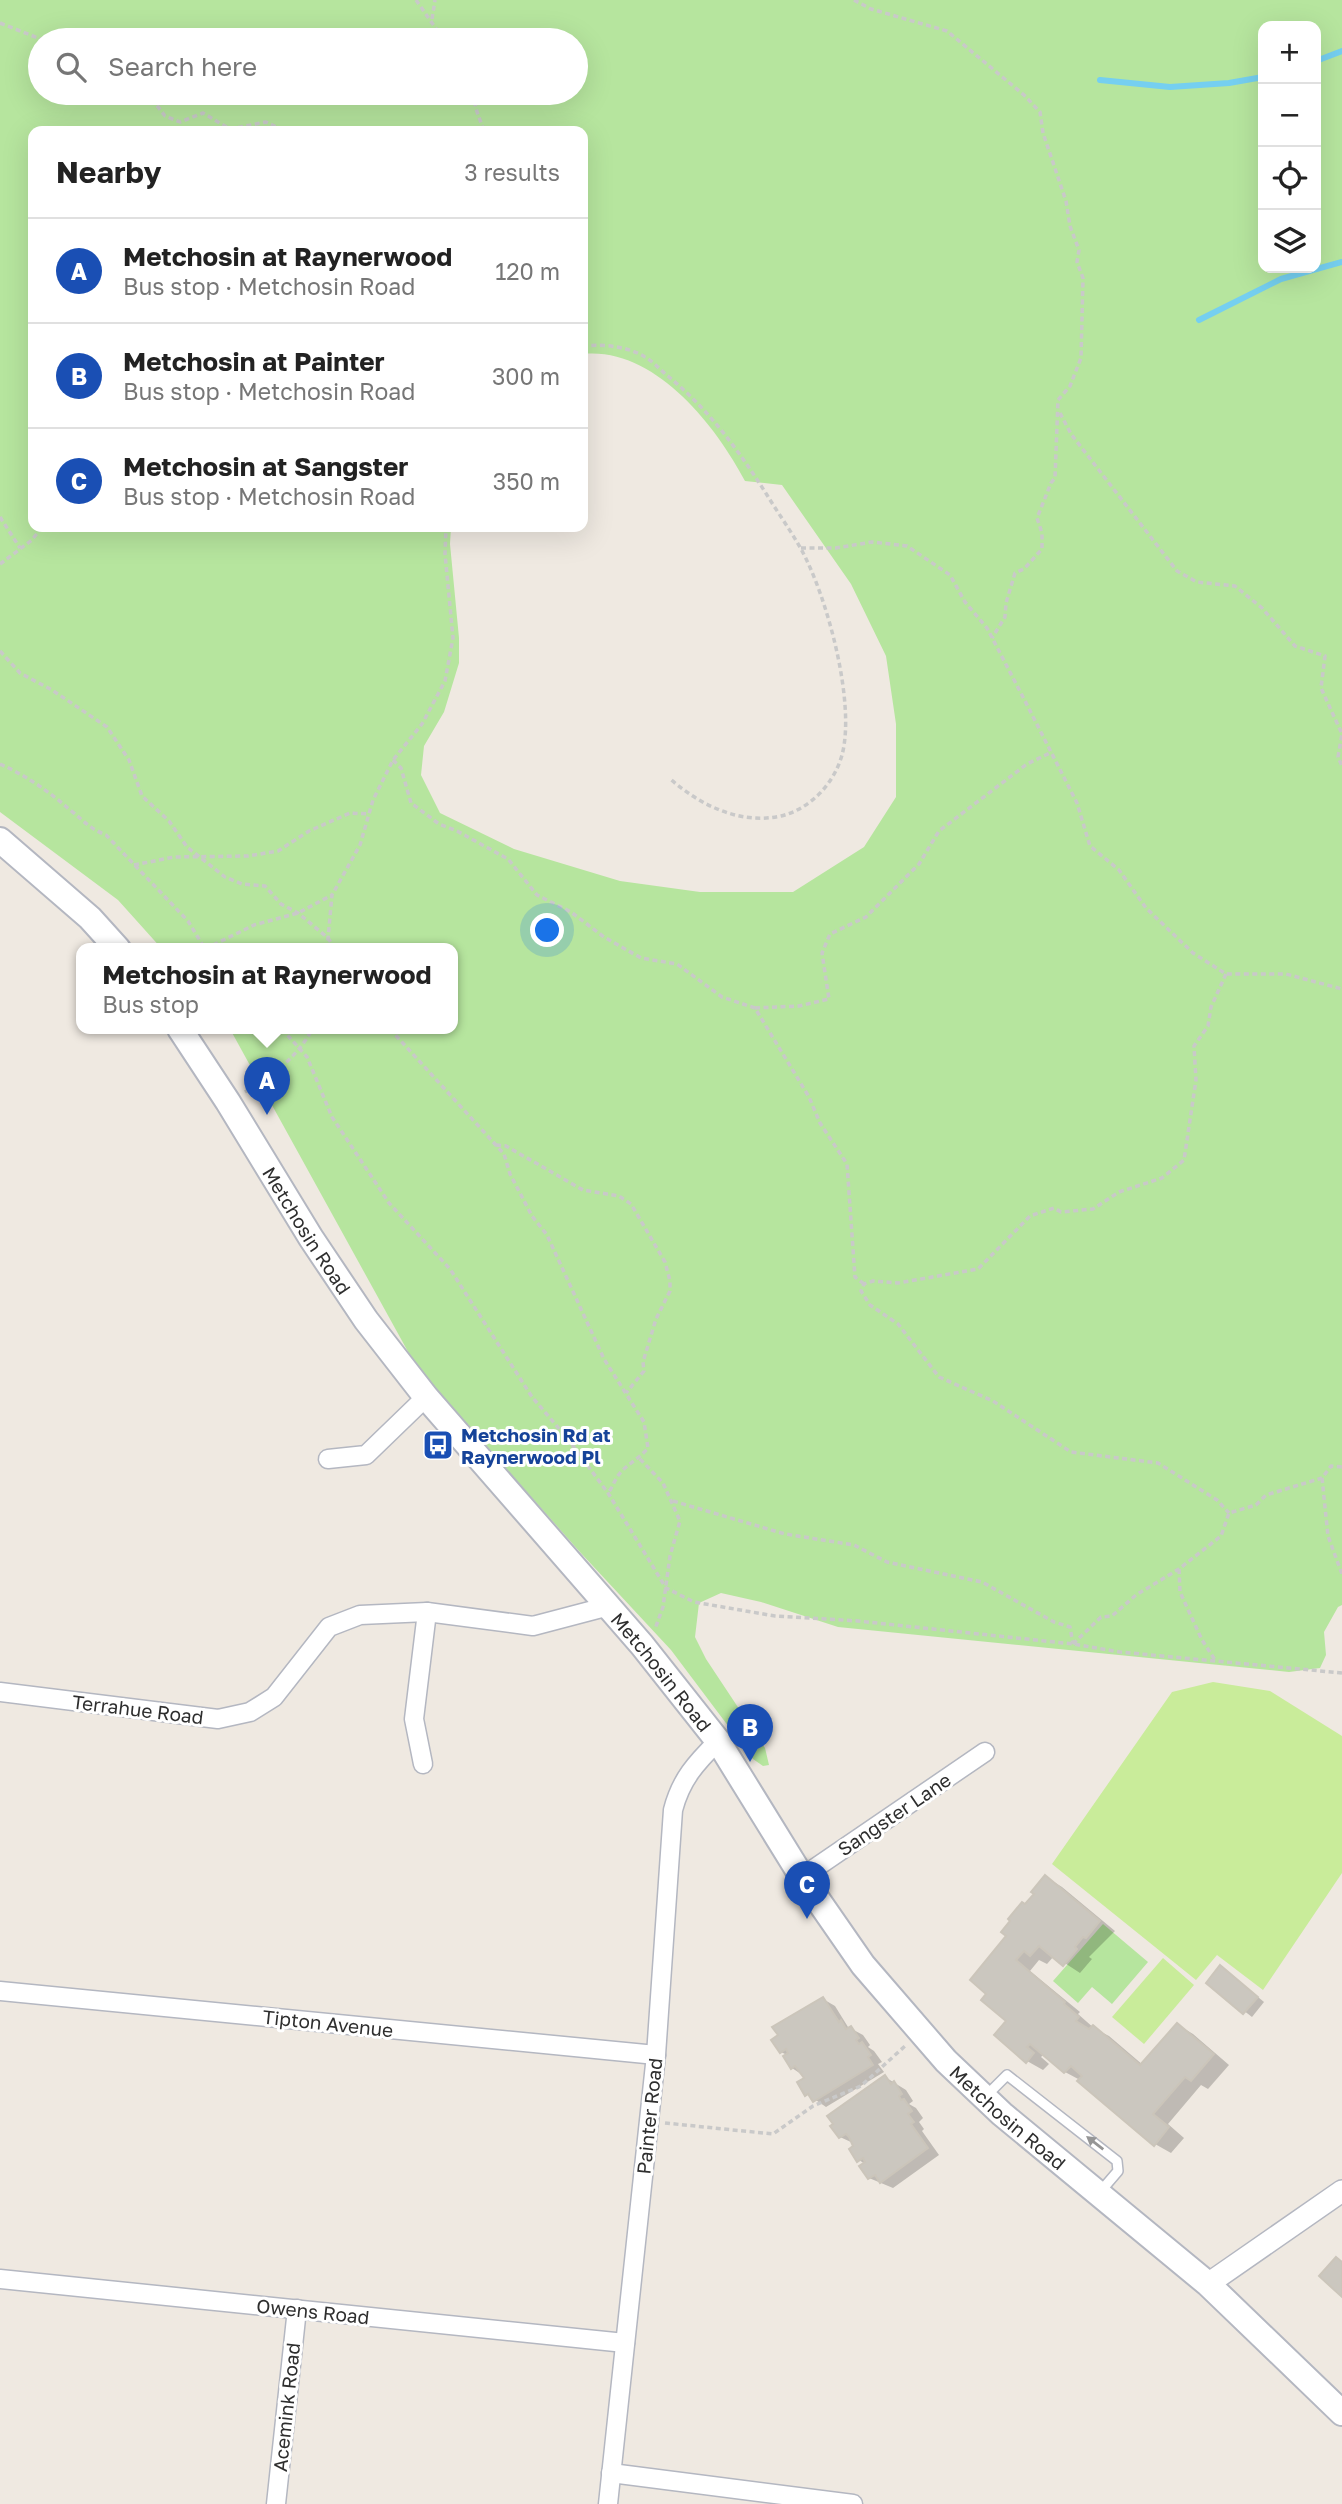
<!DOCTYPE html>
<meta charset="utf-8">
<style>
body{margin:0;font-family:"Golos Text",sans-serif;background:#f6f6f6;color:#222}
.controls{position:absolute;right:21px;top:21px;display:grid;overflow:hidden;border-radius:14px;box-shadow:0 7px 28px #0002}
.controls button{width:63px;height:63px;display:grid;place-items:center;padding:0;border:0;border-bottom:2px solid #e0e0e0;background:#fff;color:#222;font:35px sans-serif}
.you{position:absolute;left:548px;top:931px;width:24px;height:24px;margin:-18px;border:5px solid #fff;border-radius:50%;background:#1a73e8;box-shadow:0 0 0 10px #1a73e833}
.badge{display:grid;place-items:center;width:46px;height:46px;border-radius:50%;background:#2563eb;color:#fff;font-size:23px;font-weight:700}
.pin{position:absolute;translate:-50% -58px;filter:drop-shadow(0 2px 4px #0008)}
.pin::after{content:'';position:absolute;top:37px;width:24px;height:21px;background:inherit;clip-path:polygon(0 0,100% 0,50% 100%)}
.popup{position:absolute;left:76px;top:943px;width:382px;height:91px;box-sizing:border-box;display:grid;place-content:center;border-radius:14px;background:#fff;filter:drop-shadow(0 2px 5px #0005);font-size:23px;white-space:nowrap;color:#767676}
.popup b{font-size:26px;color:#222}
.popup::after{content:'';position:absolute;left:50%;top:100%;margin-left:-14px;border:14px solid transparent;border-top-color:#fff}
.list{margin:0;padding:0;list-style:none}
h2{display:flex;justify-content:space-between;align-items:center;height:91px;margin:0;padding:0 28px;font-size:30px}
h2 small{font-size:23px;font-weight:400;color:#767676}
.list li{display:grid;grid-template-columns:46px 1fr auto;gap:21px;align-items:center;box-sizing:border-box;height:105px;padding:0 28px;border-top:2px solid #e0e0e0}
.list b{display:block;font-size:26px;white-space:nowrap}
.list p{margin:0;font-size:23px;white-space:nowrap;color:#767676}
.list em{font-size:23px;font-style:normal;color:#767676}
.icon{flex:none;width:38px;height:38px;fill:none;stroke:currentColor;stroke-width:2;stroke-linecap:round;stroke-linejoin:round}
.map{position:relative;flex:none;width:1342px;height:2504px;overflow:hidden}
.search{position:absolute;background:#fff;box-shadow:0 7px 28px #0002;left:28px;top:28px;width:560px;height:77px;display:flex;align-items:center;gap:18px;box-sizing:border-box;padding:0 24px;border-radius:38px;color:#767676;font-size:26px}
.panel{position:absolute;background:#fff;box-shadow:0 7px 28px #0002;left:28px;top:126px;width:560px;height:406px;border-radius:14px}
.map>svg:first-child{display:block}
.green{fill:#b6e59e;fill-rule:evenodd}
.pitch{fill:#c9ec9a}
.shadow{fill:#0003}
.lines{fill:none;stroke-linecap:round;stroke-linejoin:round}
.stream{stroke:#75cff0;stroke-width:6}
.building{fill:#cbc7bf;stroke:#cbc5ba;stroke-width:2}
.service-casing{stroke:#b4b7c1;stroke-width:12}
.minor-casing{stroke:#b4b7c1;stroke-width:21}
.tertiary-casing{stroke:#b4b7c1;stroke-width:24}
.secondary-casing{stroke:#b4b7c1;stroke-width:28}
.path{stroke:#c9c9c9;stroke-width:3.5;stroke-dasharray:5 3.5;stroke-linecap:butt}
.service{stroke:#fff;stroke-width:9}
.minor{stroke:#fff;stroke-width:18}
.tertiary{stroke:#fff;stroke-width:21}
.secondary{stroke:#fff;stroke-width:24}
.oneway{fill:#969696}
.labels{text-anchor:middle;dominant-baseline:central;stroke-width:6;stroke-linejoin:round;paint-order:stroke}
.street-label{font-size:19px;fill:#2e2e2e;stroke:#fff}
.transit-label{font-size:19px;font-weight:bold;fill:#164399;stroke:#fff;text-anchor:start}
</style>
<div class="map">
<svg width="1342" height="2504" viewBox="0 0 1342 2504">
<rect width="100%" height="100%" fill="#efe9e1"/>
<g class="green">
<path d="M0,0H1342V1605L1338,1607L1324,1632L1326,1655L1320,1668L1289,1672L838,1627L761,1602L721,1593L699,1603L695,1637L706,1659L765,1748L769,1765L763,1766L753,1759L671,1650L579,1551L417,1368L230,1029H452V949H162L118,900L0,812ZM1263,26H1316V268H1263ZM40,40H576V93H40ZM33,131H583V354C654,347 715,424 745,481L782,485L851,584L886,656L896,724V797L864,847L793,892H700L620,881L514,849L440,813L421,775L424,746L444,712L459,663V638L450,544L451,527H33Z"/>
<polygon points="1103,1924 1148,1962 1112,2004 1092,1987 1078,2003 1053,1981"/>
</g>
<g class="pitch">
<polygon points="1213,1682 1270,1691 1342,1736 1342,1873 1263,1990 1217,1955 1196,1980 1052,1864 1172,1692"/>
<polygon points="1163,1958 1194,1985 1144,2044 1112,2017"/>
</g>
<g class="shadow">
<polygon points="1046,1877 1062,1887 1115,1931 1089,1957 1092,1959 1080,1973 1054,1956 1047,1964 1039,1960 1030,1971 1080,2012 1078,2014 1095,2029 1109,2036 1143,2065 1178,2025 1193,2034 1229,2065 1208,2089 1201,2085 1168,2124 1184,2138 1171,2153 1155,2144 1080,2080 1065,2072 1044,2054 1041,2057 1049,2064 1043,2070 1027,2061 996,2035 1008,2021 1009,1936"/>
<polygon points="1228,1972 1264,2002 1252,2017 1208,1983"/>
<polygon points="823,1999 835,2006 848,2027 863,2035 870,2045 868,2047 874,2051 882,2062 878,2064 884,2072 826,2107 807,2094 807,2078 792,2068 787,2055 781,2052"/>
<polygon points="885,2077 906,2090 913,2101 909,2104 916,2108 923,2118 919,2122 924,2129 922,2131 939,2155 893,2188 869,2178 865,2164 859,2160 853,2143 840,2137"/>
</g>
<g class="lines">
<g class="stream">
<polyline points="1316,61 1342,51"/>
<polyline points="1100,80 1170,87 1229,83 1263,77"/>
<polyline points="1199,320 1281,279 1342,262"/>
</g>
</g>
<g class="building">
<polygon points="1045,1875 1100,1921 1086,1938 1083,1937 1075,1947 1077,1949 1063,1966 1039,1946 1030,1956 1024,1951 1016,1960 1065,2002 1064,2004 1079,2017 1076,2021 1089,2029 1093,2025 1140,2065 1177,2023 1214,2054 1191,2081 1185,2077 1153,2114 1169,2127 1154,2146 1077,2081 1082,2076 1071,2066 1064,2073 1030,2044 1027,2047 1034,2053 1026,2063 994,2035 1006,2021 981,2000 986,1994 970,1980 1006,1936 1001,1932 1010,1921 1008,1919 1022,1902 1025,1904 1034,1894 1031,1892"/>
<polygon points="1220,1965 1258,1997 1243,2014 1206,1983"/>
<polygon points="823,1997 839,2022 841,2020 846,2029 851,2026 859,2038 856,2040 859,2044 862,2042 871,2055 868,2057 873,2065 813,2102 808,2094 805,2096 797,2082 804,2078 795,2066 791,2069 783,2056 788,2053 786,2049 780,2053 771,2040 778,2035 772,2027"/>
<polygon points="885,2075 891,2084 894,2081 902,2094 899,2096 901,2100 904,2099 912,2111 908,2114 914,2122 911,2124 928,2148 880,2183 875,2175 868,2179 859,2166 865,2162 863,2158 857,2162 849,2149 853,2146 849,2137 846,2134 839,2138 830,2126 833,2124 827,2116"/>
<polygon points="1336,2257 1342,2262 1342,2297 1319,2276"/>
</g>
<g class="lines">
<g class="service-casing">
<polyline id="service" points="987,2095 1007,2075 1117,2161 1118,2171 1100,2192"/>
</g>
<g class="minor-casing">
<g id="minor">
<polyline points="328,1459 366,1455 426,1397"/>
<polyline points="0,1692 218,1719 250,1712 274,1697 329,1627 360,1615 427,1612 533,1626 609,1606"/>
<polyline points="423,1764 414,1719 427,1612"/>
<polyline points="802,1877 985,1752"/>
<polyline points="0,1991 656,2055"/>
<polyline points="0,2279 625,2343"/>
<polyline points="611,2473 853,2504"/>
<polyline points="276,2504 297,2309"/>
<path d="M608,2504L656,2055L673,1810C681,1779 696,1763 718,1741"/>
</g>
</g>
<g class="tertiary-casing">
<polyline id="tertiary" points="1208,2284 1342,2191"/>
</g>
<g class="secondary-casing">
<g id="secondary">
<polyline points="0,840 90,918 118,949"/>
<path id="s1" d="M180,1029L228,1102L311,1238L366,1320L426,1397L642,1645L718,1741L802,1877L863,1965L946,2061L1002,2114L1208,2284L1342,2413"/>
</g>
</g>
<g class="path">
<polyline points="416,0 444,40"/>
<polyline points="854,0 871,9 947,31 1024,95 1040,112 1043,133 1066,201 1070,226 1079,250 1077,262 1083,278 1081,358 1070,386 1058,400 1055,478 1051,483 1037,518 1042,533 1042,549 1024,569 1015,573 1006,603 1005,617 992,638"/>
<polyline points="432,19 435,0"/>
<polyline points="0,23 43,40"/>
<polyline points="126,93 155,103 165,116 180,122 203,113 230,129 266,122 285,131"/>
<polyline points="473,93 476,109 484,131"/>
<path d="M583,346C603,344 627,346 645,357C654,362 661,371 669,377C710,411 739,451 767,495C778,513 791,531 801,549C827,596 856,703 842,755C834,784 810,809 781,816C739,825 700,805 669,778"/>
<polyline points="1060,413 1071,434 1177,571 1197,582 1235,586 1262,608 1295,646 1325,656 1321,688 1342,734 1338,757 1342,766"/>
<polyline points="0,517 20,548"/>
<polyline points="801,548 836,548 872,542 907,546 950,575 965,602 987,628 1024,699 1077,803 1090,846 1119,870 1146,908 1193,953 1226,974 1286,974 1342,989"/>
<polyline points="0,564 32,540 42,527"/>
<polyline points="0,651 20,673 52,690 107,727 129,760 142,796 169,821 187,847 225,877 242,884 265,886 281,904 298,913 328,938 335,949"/>
<polyline points="393,760 401,768 411,803 439,824 457,831 508,859 537,895 571,912 604,937 641,958 677,964 722,997 755,1008 809,1097 820,1123 847,1164 855,1277 864,1284"/>
<path d="M0,764C25,775 50,792 70,810C84,821 89,828 106,835L188,921L205,949L254,925L298,913L332,895"/>
<polyline points="134,865 174,857 248,856 278,851 309,831 350,813 369,814"/>
<polyline points="327,949 332,895 360,845 373,800 393,760 422,724 445,681 453,638 445,554 446,527"/>
<polyline points="1226,974 1211,1007 1208,1026 1194,1046 1196,1080 1184,1160 1162,1178 1119,1192 1093,1209 1061,1212 1054,1208 1030,1216 978,1269 898,1283 873,1281 864,1284 861,1291 870,1305 898,1324 939,1377 993,1401 1071,1452 1158,1463 1217,1500 1229,1513"/>
<polyline points="755,1008 799,1006 829,999 822,953 830,934 866,917 919,864 939,831 1027,764 1052,752"/>
<polyline points="282,1029 307,1057 332,1117 389,1203 450,1269 532,1397 567,1438 608,1493 666,1588 694,1602 775,1616 858,1621 1073,1644 1120,1652 1342,1673"/>
<path d="M390,1029L504,1154L510,1174L532,1216L547,1235L604,1359L644,1422L648,1448C640,1458 629,1463 621,1472C615,1478 613,1487 608,1493"/>
<path d="M245,1092C272,1074 297,1059 312,1029"/>
<polyline points="496,1145 506,1146 583,1190 619,1196 631,1204 665,1262 670,1281 670,1291 656,1319 643,1362 644,1371 626,1393"/>
<polyline points="640,1459 663,1483 680,1521 670,1556 663,1607 655,1629"/>
<polyline points="1322,1478 1328,1536 1342,1574"/>
<polyline points="673,1501 785,1534 854,1545 887,1562 982,1582 1054,1622 1070,1627 1073,1644"/>
<polyline points="1179,1569 1180,1592 1202,1640 1215,1660"/>
<polyline points="1073,1644 1101,1617 1112,1616 1136,1595 1179,1569 1221,1536 1229,1513 1256,1505 1266,1495 1322,1478 1331,1466 1342,1467"/>
<polyline points="665,2123 773,2134 813,2106 861,2086 905,2046"/>
</g>
<use href="#service" class="service"/>
<use href="#minor" class="minor"/>
<use href="#tertiary" class="tertiary"/>
<use href="#secondary" class="secondary"/>
</g>
<defs><path id="oneway-solid" d="M-6-.8H1V-3.2L6.5 0L1 3.2V.8H-6Z" transform="scale(1.75)"/></defs>
<use class="oneway" href="#oneway-solid" transform="translate(1095 2143) rotate(-142)"/>
<defs>
<g id="bus-square" transform="scale(1.575)"><rect x="-9" y="-9" width="18" height="18" rx="4" fill="#1a4fb4" stroke="#fff"/><path d="M-5-6H5V4H4V6H2V4H-2V6H-4V4H-5ZM-3.5-4V0h7V-4ZM-3.5 1.2v1.5H-2V1.2ZM2 1.2v1.5H3.5V1.2Z" fill="#fff"/></g>
</defs>
<g fill-rule="evenodd">
<use href="#bus-square" x="438" y="1445"/>
</g>
<g class="labels">
<g class="street-label">
<text stroke="none"><textPath href="#s1" startOffset="238">Metchosin Road</textPath></text>
<text stroke="none"><textPath href="#s1" startOffset="805">Metchosin Road</textPath></text>
<text transform="translate(138 1709) rotate(7)">Terrahue Road</text>
<text transform="translate(894 1814) rotate(-34)">Sangster Lane</text>
<text transform="translate(328 2023) rotate(6)">Tipton Avenue</text>
<text transform="translate(649 2116) rotate(-84)">Painter Road</text>
<text stroke="none"><textPath href="#s1" startOffset="1372">Metchosin Road</textPath></text>
<text transform="translate(313 2311) rotate(6)">Owens Road</text>
<text transform="translate(286 2407) rotate(-84)">Acemink Road</text>
</g>
<g class="transit-label">
<text x="461" y="1434">Metchosin Rd at<tspan x="461" dy="22">Raynerwood Pl</tspan></text>
</g>
</g>
</svg>
<div class="controls">
<button>+</button>
<button>−</button>
<button><svg class="icon" aria-label="locate" viewBox="0 0 24 24"><circle cx="12" cy="12" r="6"/><path d="M12 2v4M12 18v4M2 12h4M18 12h4"/></svg></button>
<button><svg class="icon" aria-label="layers" viewBox="0 0 24 24"><path d="M12 4l9 5-9 5-9-5zM3 14l9 5 9-5"/></svg></button>
</div>
<div class="you"></div>
<div class="pin badge" style="left:267px;top:1115px;background:#1a4fb4">A</div>
<div class="popup"><b>Metchosin at Raynerwood</b>Bus stop</div>
<div class="pin badge" style="left:750px;top:1762px;background:#1a4fb4">B</div>
<div class="pin badge" style="left:807px;top:1919px;background:#1a4fb4">C</div>
<div class="search"><svg class="icon" aria-label="search" viewBox="0 0 24 24"><circle cx="10" cy="10" r="6"/><path d="M15 15l6 6"/></svg>Search here</div>
<section class="panel">
<h2>Nearby<small>3 results</small></h2>
<ul class="list">
<li><span class="badge" style="background:#1a4fb4">A</span><div><b>Metchosin at Raynerwood</b><p>Bus stop · Metchosin Road</p></div><em>120 m</em></li>
<li><span class="badge" style="background:#1a4fb4">B</span><div><b>Metchosin at Painter</b><p>Bus stop · Metchosin Road</p></div><em>300 m</em></li>
<li><span class="badge" style="background:#1a4fb4">C</span><div><b>Metchosin at Sangster</b><p>Bus stop · Metchosin Road</p></div><em>350 m</em></li>
</ul>
</section>
</div>
